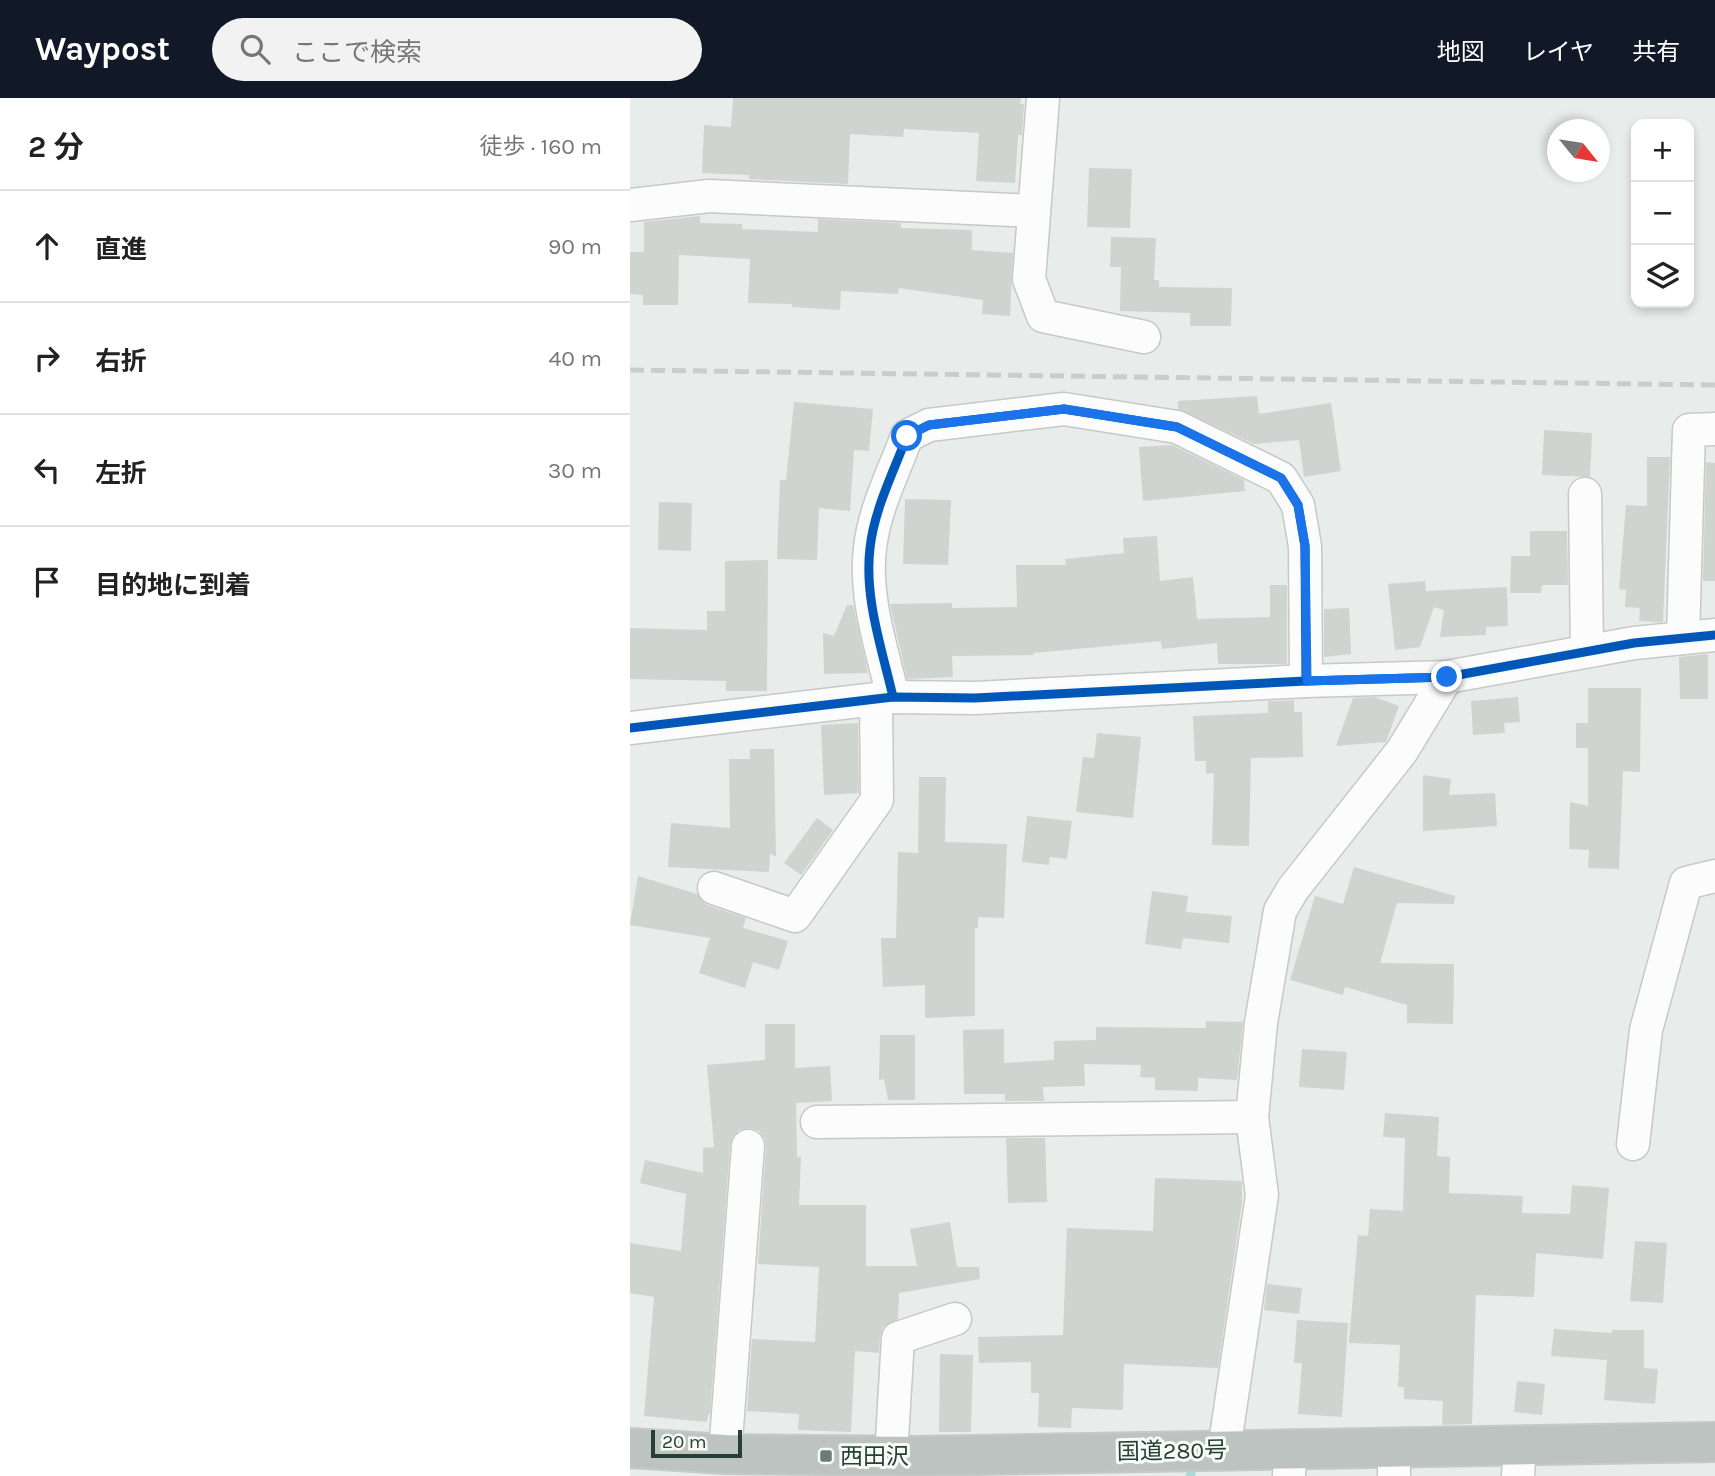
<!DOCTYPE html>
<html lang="ja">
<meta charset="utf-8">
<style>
body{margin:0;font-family:Karla,"Noto Sans JP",sans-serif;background:#f2f2f2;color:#222}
.controls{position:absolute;right:21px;top:21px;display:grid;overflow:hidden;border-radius:14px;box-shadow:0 4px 10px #0003}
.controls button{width:63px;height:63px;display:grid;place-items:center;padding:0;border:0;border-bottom:2px solid #e0e0e0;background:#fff;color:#222;font:35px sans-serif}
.compass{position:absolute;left:917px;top:21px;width:63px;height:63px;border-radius:50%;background:#fff;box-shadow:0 4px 10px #0003;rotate:120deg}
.scale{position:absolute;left:21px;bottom:18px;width:91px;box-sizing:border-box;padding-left:7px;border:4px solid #264035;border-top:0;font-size:19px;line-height:24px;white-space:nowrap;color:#264035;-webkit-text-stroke:5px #f7fbf8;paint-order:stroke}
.stop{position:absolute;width:21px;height:21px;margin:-16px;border:5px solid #1a73e8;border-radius:50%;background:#fff}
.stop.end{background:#1a73e8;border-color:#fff;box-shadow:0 2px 7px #0008}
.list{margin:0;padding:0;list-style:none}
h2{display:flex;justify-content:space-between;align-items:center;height:91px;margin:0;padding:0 28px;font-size:30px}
h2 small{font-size:23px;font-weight:400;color:#767676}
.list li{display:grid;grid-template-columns:46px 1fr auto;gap:21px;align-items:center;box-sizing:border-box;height:112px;padding:0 28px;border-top:2px solid #e0e0e0}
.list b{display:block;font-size:26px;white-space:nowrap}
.list em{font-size:23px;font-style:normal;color:#767676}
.icon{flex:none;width:38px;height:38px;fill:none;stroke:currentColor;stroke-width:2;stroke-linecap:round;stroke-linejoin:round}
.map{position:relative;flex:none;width:1085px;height:1378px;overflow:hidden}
header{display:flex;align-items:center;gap:42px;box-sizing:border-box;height:98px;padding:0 35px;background:#111827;color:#fff}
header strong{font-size:33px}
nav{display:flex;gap:38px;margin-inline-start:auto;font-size:24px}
.search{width:490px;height:63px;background:#f2f2f2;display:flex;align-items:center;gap:18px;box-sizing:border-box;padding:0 24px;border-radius:38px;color:#767676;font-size:26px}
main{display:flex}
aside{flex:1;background:#fff}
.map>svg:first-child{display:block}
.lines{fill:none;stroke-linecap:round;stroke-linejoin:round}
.stream{stroke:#acd8d6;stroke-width:9}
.building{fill:#cfd4d1}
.minor-casing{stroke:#c5c9c7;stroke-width:35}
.highway-casing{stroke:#c3cac8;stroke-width:42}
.minor{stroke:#fcfcfc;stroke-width:32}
.highway{stroke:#bcc3c0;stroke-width:38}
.rail{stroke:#c9cdcb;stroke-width:5;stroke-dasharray:14 7;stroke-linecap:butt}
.cycleway-casing{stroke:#f7fbf8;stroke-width:13}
.cycleway{stroke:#0057b8;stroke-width:9}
.route{stroke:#1a73e8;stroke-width:9}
.poi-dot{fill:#6a7c74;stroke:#f7fbf8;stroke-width:2.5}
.labels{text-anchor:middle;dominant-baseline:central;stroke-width:6;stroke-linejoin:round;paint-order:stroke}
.street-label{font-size:23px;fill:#264035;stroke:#f7fbf8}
.poi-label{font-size:23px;fill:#264035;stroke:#f7fbf8;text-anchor:start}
</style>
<header>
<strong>Waypost</strong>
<div class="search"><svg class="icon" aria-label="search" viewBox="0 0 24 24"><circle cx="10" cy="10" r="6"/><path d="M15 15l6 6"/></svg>ここで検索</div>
<nav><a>地図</a><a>レイヤ</a><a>共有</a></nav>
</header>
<main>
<aside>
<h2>2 分<small>徒歩 · 160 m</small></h2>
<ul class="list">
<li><svg class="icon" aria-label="ahead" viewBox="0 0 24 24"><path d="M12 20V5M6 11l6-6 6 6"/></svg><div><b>直進</b></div><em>90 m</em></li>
<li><svg class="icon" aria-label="right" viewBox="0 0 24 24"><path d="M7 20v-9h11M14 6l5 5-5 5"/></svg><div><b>右折</b></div><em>40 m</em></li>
<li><svg class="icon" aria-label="left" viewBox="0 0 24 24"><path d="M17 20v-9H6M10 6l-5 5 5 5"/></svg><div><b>左折</b></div><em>30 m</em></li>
<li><svg class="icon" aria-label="arrive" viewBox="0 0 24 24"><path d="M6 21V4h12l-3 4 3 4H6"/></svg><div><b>目的地に到着</b></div></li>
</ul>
</aside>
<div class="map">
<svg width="1085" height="1378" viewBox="0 0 1085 1378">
<rect width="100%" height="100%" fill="#e8ecea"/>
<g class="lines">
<polyline class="stream" points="560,1378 561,1375"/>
</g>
<g class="building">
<polygon points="103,0 391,0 390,6 394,6 392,37 388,37 385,85 346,83 349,35 274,31 273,39 220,36 218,86 119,81 119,77 72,75 74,27 101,29"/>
<polygon points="459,70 502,71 500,130 457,129"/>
<polygon points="70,118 70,125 112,126 112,131 188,134 188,121 271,125 271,130 342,132 342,152 383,155 380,218 352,216 353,202 269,190 268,196 211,193 210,212 162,209 162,206 118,205 120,161 49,157 48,207 13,207 13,197 0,196 0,154 14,154 14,124"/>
<polygon points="481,139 526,140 524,182 529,182 529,189 602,190 601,228 560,228 560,215 490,213 491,169 480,169"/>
<polygon points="627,298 629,316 701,305 711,373 674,379 669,342 624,346 548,311 548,303"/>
<polygon points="164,304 243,311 239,353 224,352 220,413 189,410 187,462 147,461 150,382 156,382"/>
<polygon points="914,332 962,335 960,379 912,377"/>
<polygon points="542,347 614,382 615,393 513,403 509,349"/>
<polygon points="1017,359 1040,359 1033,524 1027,524 1009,523 1010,510 995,509 996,492 989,491 996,407 1017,408"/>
<polygon points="1076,364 1085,365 1085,483 1073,483"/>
<polygon points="275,401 321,402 318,467 273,466"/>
<polygon points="29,404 62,405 61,453 28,452"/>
<polygon points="900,433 937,433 938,487 912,487 911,495 880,495 881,458 900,458"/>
<polygon points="527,438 530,483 563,479 567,521 640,519 640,487 657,487 657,566 588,566 587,545 532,551 531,543 404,555 404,557 322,558 323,579 277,581 260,506 322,505 322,510 387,509 386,467 436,467 435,461 494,455 493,440"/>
<polygon points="138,462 137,593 96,593 96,583 0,581 0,530 77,532 77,513 95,513 95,463"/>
<polygon points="795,483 796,493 877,489 878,528 856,529 856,537 810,539 814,512 804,509 790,549 765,552 758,486"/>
<polygon points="217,507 223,507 238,575 194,576 193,535 204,538"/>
<polygon points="719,510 721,556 694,559 694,511"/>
<polygon points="1078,556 1078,601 1050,601 1049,559"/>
<polygon points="958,590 1011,590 1010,674 993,673 989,771 958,770 959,752 939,751 940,704 958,708 958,650 946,650 946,625 958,625"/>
<polygon points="745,599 769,608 756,644 706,648 723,600"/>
<polygon points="888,599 890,624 874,625 875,635 843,637 841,603"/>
<polygon points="664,602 664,614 672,614 673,659 621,660 619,748 582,747 584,675 576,676 576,663 565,663 563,618 638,615 638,603"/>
<polygon points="228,625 229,695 194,697 191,627"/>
<polygon points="467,635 511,639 503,720 446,714 453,659 464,660"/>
<polygon points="120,651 144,651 146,759 140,755 139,774 38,769 41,725 100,730 99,661 120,661"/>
<polygon points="793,677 821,681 819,697 865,695 867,728 793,733"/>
<polygon points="289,679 316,679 315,744 377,746 374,820 348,819 348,830 345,830 345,918 295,920 295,887 253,889 251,840 266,840 268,754 288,755"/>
<polygon points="397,718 442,723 437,761 420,759 419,767 392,764"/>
<polygon points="187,720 203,732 171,777 154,765"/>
<polygon points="724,769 825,798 824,806 767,805 750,865 824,866 823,926 777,925 777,907 715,889 713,897 660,882 685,798 713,806"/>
<polygon points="8,778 67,796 77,807 116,820 113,830 158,843 149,872 123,864 115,890 69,875 80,840 0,827"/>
<polygon points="522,793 558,798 556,814 602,818 599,845 553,840 551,851 515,846"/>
<polygon points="576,923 613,924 607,982 568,980 568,993 525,992 525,980 510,979 511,967 454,966 455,988 413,989 414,1003 375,1003 375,996 334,996 333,932 374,931 374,965 424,962 424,943 466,942 466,929 576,930"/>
<polygon points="135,926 165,926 165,970 200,968 202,1003 166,1005 167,1059 171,1059 169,1107 236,1107 236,1168 287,1168 280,1131 320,1124 327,1169 349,1169 350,1181 269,1195 268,1221 253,1229 250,1239 249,1255 225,1253 221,1334 168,1332 169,1316 117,1313 122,1241 185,1244 189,1169 128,1166 136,1049 135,1041 129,1033 120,1030 109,1032 103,1038 100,1047 80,1316 78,1316 77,1324 14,1318 24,1199 0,1195 0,1145 51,1153 56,1096 10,1085 15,1062 73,1075 73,1050 84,1049 77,967 135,962"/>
<polygon points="250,937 285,937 285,1002 258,1002 254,981 249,982"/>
<polygon points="672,951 717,954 714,992 669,989"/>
<polygon points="755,1015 809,1019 807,1058 820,1059 819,1095 893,1098 892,1115 940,1116 942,1087 979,1090 973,1161 906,1155 904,1199 846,1197 842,1326 812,1327 813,1303 774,1301 774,1289 768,1289 770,1247 719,1245 728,1137 738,1138 740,1111 773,1113 775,1040 753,1039"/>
<polygon points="376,1040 415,1040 417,1104 378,1105"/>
<polygon points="525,1080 612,1083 612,1104 588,1270 494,1266 493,1312 442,1310 441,1330 408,1329 409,1295 401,1295 401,1264 349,1265 348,1239 433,1237 437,1130 523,1133"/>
<polygon points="1005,1143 1037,1145 1033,1205 1000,1203"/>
<polygon points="637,1186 672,1190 669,1216 634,1212"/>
<polygon points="667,1222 718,1225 712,1319 668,1316 672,1265 664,1265"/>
<polygon points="924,1231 982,1235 982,1232 1014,1232 1014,1270 1028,1271 1025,1306 974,1302 977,1262 921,1258"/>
<polygon points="310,1256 343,1257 341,1334 309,1334"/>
<polygon points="887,1283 915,1286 912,1317 884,1314"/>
</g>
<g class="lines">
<g class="minor-casing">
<g id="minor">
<polyline points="413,0 399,181 413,218 514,239"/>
<polyline points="0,107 79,98 404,113"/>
<polyline points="955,396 957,553"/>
<polyline points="1053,540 1059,332 1085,331"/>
<path d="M263,599C252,551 234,500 240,450C244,412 264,373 277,338L299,327L434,311L547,329L651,380L668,407L675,448L676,583"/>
<polyline points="0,630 263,599 345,600 676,583 817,579 1004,545 1085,537"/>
<polyline points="84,790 165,818 247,702 246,601"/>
<polyline points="187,1024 622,1019"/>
<polyline points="1003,1046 1016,932 1056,785 1085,778"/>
<polyline points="594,1352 632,1097 622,1019 631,925 650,813 663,791 772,653 817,579"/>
<polyline points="95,1356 118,1048"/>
<polyline points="261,1358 268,1240 325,1221"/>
<polyline points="659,1378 660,1351"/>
<polyline points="764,1378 764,1350"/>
<polyline points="888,1378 890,1347"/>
</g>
</g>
<g class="highway-casing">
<polyline id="highway" points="0,1350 95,1356 289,1358 1085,1344"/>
</g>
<use href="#minor" class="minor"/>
<use href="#highway" class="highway"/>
<polyline class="rail" points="0,272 1085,287"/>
<g class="cycleway-casing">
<g id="cycleway">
<path d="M263,599C252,551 234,500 240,450C244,412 264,373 277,338L299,327L434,311L547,329L651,380L668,407L675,448L676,583"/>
<polyline points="0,630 263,599 345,600 676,583 817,579 1004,545 1085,537"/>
</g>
</g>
<use href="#cycleway" class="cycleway"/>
</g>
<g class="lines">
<polyline class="route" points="277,338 299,327 434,311 547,329 651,380 668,407 675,448 677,583 817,579"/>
</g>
<rect class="poi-dot" x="189" y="1351" width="14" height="14" rx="3.5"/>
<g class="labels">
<g class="street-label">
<text transform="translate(542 1353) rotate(-1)">国道280号</text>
</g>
<g class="poi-label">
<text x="210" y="1358">西田沢</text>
</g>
</g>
</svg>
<div class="controls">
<button>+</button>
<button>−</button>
<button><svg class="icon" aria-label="layers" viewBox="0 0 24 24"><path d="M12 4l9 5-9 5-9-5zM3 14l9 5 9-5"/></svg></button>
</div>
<svg class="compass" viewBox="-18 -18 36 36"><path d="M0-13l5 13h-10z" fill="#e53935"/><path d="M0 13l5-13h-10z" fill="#767676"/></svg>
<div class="scale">20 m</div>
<div class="stop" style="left:277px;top:338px"></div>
<div class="stop end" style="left:817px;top:579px"></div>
</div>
</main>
